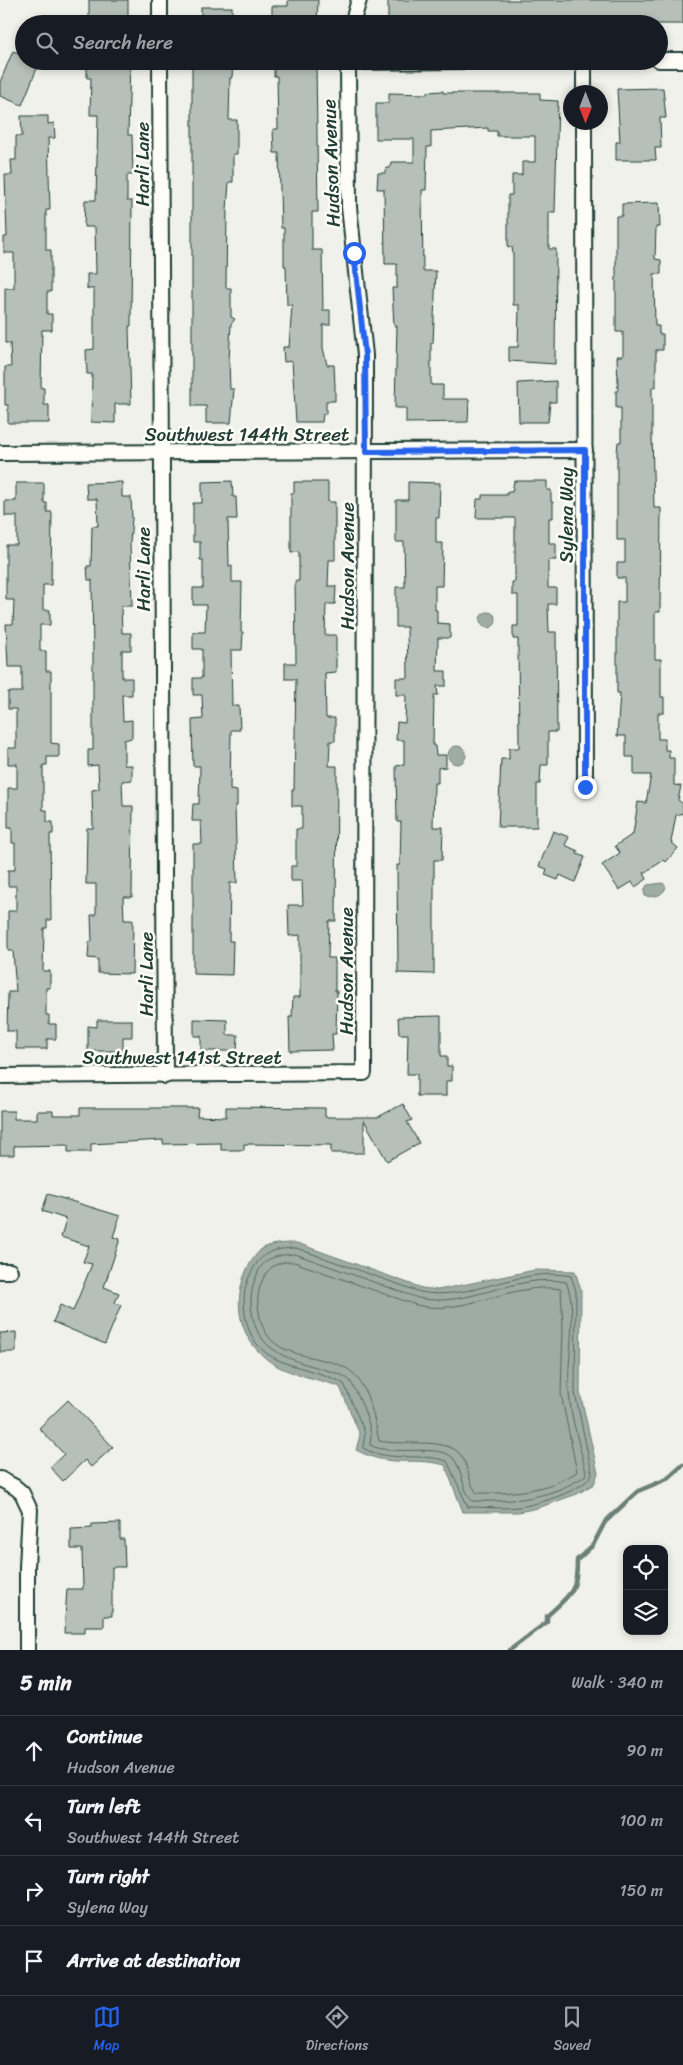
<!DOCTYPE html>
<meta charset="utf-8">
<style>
body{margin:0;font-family:Sriracha,sans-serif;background:#20242c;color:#f1f3f6}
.controls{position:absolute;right:15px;bottom:15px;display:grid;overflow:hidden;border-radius:10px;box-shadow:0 2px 8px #0003}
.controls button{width:45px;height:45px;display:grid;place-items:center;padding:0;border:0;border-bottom:1px solid #363941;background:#171b24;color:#f1f3f6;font:25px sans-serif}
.compass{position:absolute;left:563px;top:85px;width:45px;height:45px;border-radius:50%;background:#171b24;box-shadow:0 2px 8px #0003;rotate:180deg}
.stop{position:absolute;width:15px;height:15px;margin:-11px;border:4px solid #2563eb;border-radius:50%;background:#fff}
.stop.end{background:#2563eb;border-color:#fff;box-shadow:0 1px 5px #0008}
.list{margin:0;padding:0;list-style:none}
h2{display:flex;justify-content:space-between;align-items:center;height:65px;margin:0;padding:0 20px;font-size:21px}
h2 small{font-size:16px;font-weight:400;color:#9ea1a6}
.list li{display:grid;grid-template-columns:32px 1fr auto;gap:15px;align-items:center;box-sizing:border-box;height:70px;padding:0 20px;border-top:1px solid #363941}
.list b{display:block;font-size:19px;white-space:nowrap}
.list p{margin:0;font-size:16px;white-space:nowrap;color:#9ea1a6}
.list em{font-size:16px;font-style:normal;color:#9ea1a6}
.icon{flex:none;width:28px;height:28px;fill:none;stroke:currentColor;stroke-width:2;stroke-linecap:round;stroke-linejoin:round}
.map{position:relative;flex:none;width:683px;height:1650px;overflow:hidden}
.search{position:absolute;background:#171b24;box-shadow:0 2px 8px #0003;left:15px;right:15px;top:15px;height:55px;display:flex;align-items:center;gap:12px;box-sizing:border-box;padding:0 18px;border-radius:28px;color:#9ea1a6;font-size:19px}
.sheet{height:345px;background:#171b24}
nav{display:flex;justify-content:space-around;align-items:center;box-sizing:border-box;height:70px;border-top:1px solid #363941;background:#171b24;font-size:14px;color:#9ea1a6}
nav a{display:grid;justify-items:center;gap:2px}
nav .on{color:#2563eb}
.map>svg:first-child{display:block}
.water{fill:#9faca4;stroke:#6c8077}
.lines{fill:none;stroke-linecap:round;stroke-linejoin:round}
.shore{stroke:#526961;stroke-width:1}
.stream{stroke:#6c8077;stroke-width:4.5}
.building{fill:#b6bfb8;stroke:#1f3d34}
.minor-casing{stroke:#1f3d34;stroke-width:18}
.minor{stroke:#fdfcf7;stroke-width:14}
.route{stroke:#2563eb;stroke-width:6}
.labels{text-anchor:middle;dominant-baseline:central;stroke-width:5;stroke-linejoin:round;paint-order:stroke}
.street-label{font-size:19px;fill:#1f3d34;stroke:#fdfcf7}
</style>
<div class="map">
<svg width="683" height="1650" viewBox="0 0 683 1650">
<rect width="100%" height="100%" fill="#f0f1eb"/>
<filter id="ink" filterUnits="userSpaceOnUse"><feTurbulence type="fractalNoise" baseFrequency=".02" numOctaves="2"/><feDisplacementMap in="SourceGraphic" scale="10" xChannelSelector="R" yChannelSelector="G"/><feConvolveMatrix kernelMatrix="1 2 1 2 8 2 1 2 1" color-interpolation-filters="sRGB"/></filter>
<g filter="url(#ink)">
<g class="water">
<circle cx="488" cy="620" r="8"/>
<circle cx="457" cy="755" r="9"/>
<path d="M663,883L666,887C663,896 653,898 645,896L644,891L647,885Z"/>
<path d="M297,1243L422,1288L438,1290L535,1270L575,1271L581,1290L580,1392L598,1473L594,1484L577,1494L538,1508L518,1512H463L445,1465C411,1456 392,1469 356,1450L360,1435L340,1387C315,1377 283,1375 263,1356C238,1334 233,1299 247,1269C251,1262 256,1253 263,1248C272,1243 287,1243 297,1243Z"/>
</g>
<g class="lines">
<g class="shore">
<path d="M296,1248L420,1292C470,1302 520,1266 571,1276L576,1291L575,1393L592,1473C587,1490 536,1505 518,1507C502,1509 484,1507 468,1507L447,1461C419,1452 390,1463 363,1448L365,1433L344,1384C308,1362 258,1372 246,1320C243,1304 243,1289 250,1275C261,1252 271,1249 296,1248Z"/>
<path d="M295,1254L418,1298C468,1309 516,1272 566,1282C579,1311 566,1361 569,1393C571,1419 580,1446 586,1472L585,1476C549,1499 513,1502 472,1501C462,1490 463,1470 453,1458C440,1443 392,1457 370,1445C370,1441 371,1438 371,1434C370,1422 357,1391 350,1381C345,1375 336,1373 329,1371C298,1361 261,1356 253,1318C249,1300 251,1287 259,1270C266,1256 281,1255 295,1254Z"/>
<path d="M284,1262H294L416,1305C464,1317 512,1281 561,1289L563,1327L561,1394L577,1472C547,1491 512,1494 477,1493C468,1483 469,1465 460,1454C446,1437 400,1446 379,1441C375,1421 369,1389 354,1374C330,1350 270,1366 260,1318C258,1307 256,1296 261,1284C265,1272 271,1265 284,1262Z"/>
</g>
<path class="stream" d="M510,1650L547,1622V1616C570,1594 577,1594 577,1560L593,1545L605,1522L638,1491L667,1479L683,1465"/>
</g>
<g class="building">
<rect x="89" y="0" width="39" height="24"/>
<polygon points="288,0 318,0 317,24 279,24 279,20 272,19 272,6 288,6"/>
<polygon points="388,0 683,0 683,24 624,24 624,22 401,24 388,22"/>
<rect x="201" y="7" width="31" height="17"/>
<polygon points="13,51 24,55 24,61 40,61 22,105 0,96 0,82"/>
<polygon points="87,61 130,61 128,135 132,135 133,175 127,175 127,201 132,201 131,326 129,326 131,404 115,404 115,423 91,422 92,374 87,374 86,350 94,349 94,289 87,289 87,274 96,274 95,227 84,227 85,200 96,200 98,115 90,115 91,78 87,78"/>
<polygon points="192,61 233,61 232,78 230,78 229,120 237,120 237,154 233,154 233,182 229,182 227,210 226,288 231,288 231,317 235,319 231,324 229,361 230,389 234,389 231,423 206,423 206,406 192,406"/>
<polygon points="274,61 316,61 318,212 312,212 312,250 322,250 323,310 330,310 330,325 323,325 323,348 327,365 334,365 335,386 335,401 326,401 326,414 323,414 322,422 296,422 292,361 284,362 283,347 289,347 292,305 287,305 286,266 284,266 284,228 281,228 279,153 274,153 273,129 278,129 277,76 274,76"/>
<polygon points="663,88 666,118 660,118 661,148 655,148 656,160 616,160 616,142 620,142 617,89"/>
<polygon points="443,91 443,93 540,93 540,100 558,101 555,212 549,212 549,249 556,249 555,364 509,361 509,347 518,347 519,305 513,305 513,255 512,247 508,247 508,195 512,195 512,175 522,175 522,162 535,162 535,136 497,136 497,131 488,131 488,128 431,131 431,147 427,147 426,190 422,190 423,271 436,271 433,343 431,343 431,385 443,385 443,399 469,399 468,422 406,423 406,408 395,408 397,326 394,326 392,288 397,288 397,264 385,264 384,189 377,189 378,173 385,173 386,168 390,168 391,162 414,162 414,139 376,139 376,103 389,103 389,93 427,94 427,92"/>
<polygon points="21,116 48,116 48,124 54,123 55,138 48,138 50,210 46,210 46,250 51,250 51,292 47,292 47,314 52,314 52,330 42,330 41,388 44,388 44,405 49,405 49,423 8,423 8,405 5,405 5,367 11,367 10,343 5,343 5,288 14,288 14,253 4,253 4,237 7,237 5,175 12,175 11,160 16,160 16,136 22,136"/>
<polygon points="659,203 660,227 656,227 655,259 661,260 661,274 654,274 655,326 659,326 659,334 663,334 663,350 656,350 656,387 652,387 652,435 654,508 661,508 660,612 655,612 655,659 661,659 661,697 664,697 664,713 658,713 658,739 665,739 665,750 669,750 669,758 674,758 674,785 681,786 678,800 683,804 683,813 676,815 671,842 678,848 666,862 664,860 644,873 647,879 635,887 632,882 619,890 602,865 620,853 615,846 633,834 638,802 646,803 651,775 634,775 634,757 626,757 626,736 617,736 620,693 617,693 617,602 625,602 625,578 617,578 617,563 625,563 625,540 617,540 617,452 618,442 621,442 621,408 616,408 616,391 618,391 617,356 623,356 623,332 616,332 616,216 622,216 622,204"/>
<polygon points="556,381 556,402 550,402 548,422 519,422 518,383"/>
<polygon points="232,481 233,497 236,497 237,519 228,519 229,566 232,566 232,582 242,582 241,632 243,632 242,650 231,650 232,706 239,706 240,730 231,730 230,790 237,791 237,806 235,806 237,883 230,883 229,941 233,941 232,975 193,974 193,844 202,844 201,821 192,821 193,804 199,804 200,766 193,766 192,720 203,719 202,695 193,695 193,678 202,678 202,649 193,649 193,632 205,632 206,605 193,605 193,588 203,588 203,560 200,560 200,542 193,542 193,503 202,503 202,482"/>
<polygon points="514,481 547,481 547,490 551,490 551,502 553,502 553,518 549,518 549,543 556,543 556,560 548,560 548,588 556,588 556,604 548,604 549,632 556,632 557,732 548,732 548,765 541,765 540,784 537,784 537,827 498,827 501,759 509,759 509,748 519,748 518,639 513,639 513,626 518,626 518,595 512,595 512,582 515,582 515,518 476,518 477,499 482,499 482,495 507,495 507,492 512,492"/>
<polygon points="122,482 122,497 131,497 132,518 130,543 132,606 121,606 122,633 131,633 131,650 122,650 122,678 132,678 132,695 122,695 123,721 132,720 132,738 124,740 124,765 132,765 132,780 122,781 123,806 133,806 132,897 123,897 124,920 133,920 132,974 98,973 98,959 88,958 89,942 92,942 91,915 96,915 96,884 86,884 87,828 93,828 92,790 99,789 98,765 88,766 88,750 93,750 93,656 92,580 88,580 87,566 91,566 92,526 98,526 97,499 87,499 86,483"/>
<polygon points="294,482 328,482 328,502 335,502 335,560 329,560 328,586 336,586 335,604 326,604 325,635 336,635 336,672 325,673 326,718 335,718 335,741 330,741 329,766 337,766 336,921 329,921 328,958 335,958 335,991 337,991 336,1034 332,1034 333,1050 290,1051 289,1017 292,1017 293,997 300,997 300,935 289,936 288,905 303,905 302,881 291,881 291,866 296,866 296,829 302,829 302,806 292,806 292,790 294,790 296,679 285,679 285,663 296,663 295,581 299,581 299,552 291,553 291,493 294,493"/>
<polygon points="408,482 440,483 439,518 436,518 436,543 443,543 442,586 435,586 435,610 437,610 437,623 450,624 450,638 438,638 437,671 446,671 446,686 437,686 438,695 434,695 433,746 435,746 436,755 446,755 446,767 438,768 438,783 434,783 433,827 443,827 442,860 434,860 434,974 398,973 397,865 400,865 401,822 397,822 396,766 404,765 404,740 396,740 397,722 405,723 406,695 396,695 396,678 408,678 407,627 396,627 396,587 405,587 404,542 396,542 396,500 408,500"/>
<polygon points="16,483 44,483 44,503 47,503 47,512 52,512 51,585 43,585 43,610 50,610 50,625 40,625 40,651 46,651 46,671 51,671 51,743 59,744 59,757 47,757 47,765 43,765 43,810 47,810 47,822 53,822 53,834 50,834 51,920 47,920 47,928 44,928 43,971 50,971 50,988 46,988 46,1015 49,1015 49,1024 56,1024 56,1039 47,1039 47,1049 16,1049 16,1031 7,1031 8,992 16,992 13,951 8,951 8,911 16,911 16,886 8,886 8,870 15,870 15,843 12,843 12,828 8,828 8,788 17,788 17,764 8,764 8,748 16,748 16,709 8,709 8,692 22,692 22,667 8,667 6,624 13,624 14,600 6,600 6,545 17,545 17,516 5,516 5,501 16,501"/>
<polygon points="553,831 569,837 565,845 578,851 577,854 585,857 575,882 560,875 558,880 545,875 547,869 539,866"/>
<polygon points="441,1016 441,1056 447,1056 447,1066 452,1066 452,1081 446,1081 446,1096 417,1096 417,1074 407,1074 408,1034 399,1034 398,1017"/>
<polygon points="194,1019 227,1020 227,1035 238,1035 237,1051 201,1051 201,1036 194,1036"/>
<polygon points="97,1020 132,1020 132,1037 123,1037 123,1051 88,1051 88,1026 97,1027"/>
<polygon points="403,1104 412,1120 407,1122 419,1143 387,1161 364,1120 364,1153 331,1153 331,1145 244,1144 244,1150 221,1150 221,1143 163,1144 163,1140 91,1144 91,1152 68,1152 68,1145 14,1146 14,1155 0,1155 0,1111 14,1111 14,1119 37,1119 37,1111 53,1111 53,1115 80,1115 80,1108 198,1108 197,1116 226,1117 226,1107 325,1108 325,1117 378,1117"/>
<polygon points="48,1194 120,1216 113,1237 120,1239 104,1287 119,1293 115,1303 121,1305 105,1344 53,1322 60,1305 73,1311 92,1264 83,1262 89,1246 61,1237 66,1219 42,1211"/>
<polygon points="16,1332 16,1352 0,1352 0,1333"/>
<polygon points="68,1400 113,1447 91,1467 85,1460 63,1481 50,1467 64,1454 39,1428"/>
<polygon points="120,1523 120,1539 124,1539 125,1567 112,1567 112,1616 104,1616 104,1627 85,1627 85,1633 64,1633 67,1589 83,1589 82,1549 71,1549 71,1529 92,1528 92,1524"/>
</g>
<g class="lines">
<g class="minor-casing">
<g id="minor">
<polyline points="160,0 160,24"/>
<polyline points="352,24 359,0"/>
<polyline points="659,60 683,60"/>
<polyline points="160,61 165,1076"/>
<polyline points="584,61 584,92"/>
<polyline points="348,62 466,61"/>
<polyline points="584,122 585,787"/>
<polyline points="0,453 585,450"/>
<polyline points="0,1076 364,1073 365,355 349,207 348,61"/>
<polyline points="0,1271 10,1271"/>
<polyline points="0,1479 15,1487 22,1493 30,1510 27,1567 27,1650"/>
</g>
</g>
<use href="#minor" class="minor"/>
</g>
</g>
<g class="lines" filter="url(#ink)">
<polyline class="route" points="354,253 365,355 366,452 585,450 585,787"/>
</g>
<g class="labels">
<g class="street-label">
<text transform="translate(331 163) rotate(-92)">Hudson Avenue</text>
<text transform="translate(142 164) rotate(-90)">Harli Lane</text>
<text x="247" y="434">Southwest 144th Street</text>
<text transform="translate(566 515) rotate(-90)">Sylena Way</text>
<text transform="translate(347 566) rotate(-90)">Hudson Avenue</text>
<text transform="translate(143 569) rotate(-90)">Harli Lane</text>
<text transform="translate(346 971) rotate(-90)">Hudson Avenue</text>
<text transform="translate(146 974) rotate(-90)">Harli Lane</text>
<text x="182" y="1057">Southwest 141st Street</text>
</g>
</g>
</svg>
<div class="controls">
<button><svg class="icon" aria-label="locate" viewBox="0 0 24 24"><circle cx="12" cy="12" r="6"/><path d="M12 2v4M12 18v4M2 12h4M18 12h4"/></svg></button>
<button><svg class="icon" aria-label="layers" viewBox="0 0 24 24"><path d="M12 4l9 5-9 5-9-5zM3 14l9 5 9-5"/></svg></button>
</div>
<svg class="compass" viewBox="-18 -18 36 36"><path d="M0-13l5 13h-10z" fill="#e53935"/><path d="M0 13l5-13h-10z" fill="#9ea1a6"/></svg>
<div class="stop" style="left:354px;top:253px"></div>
<div class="stop end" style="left:585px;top:787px"></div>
<div class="search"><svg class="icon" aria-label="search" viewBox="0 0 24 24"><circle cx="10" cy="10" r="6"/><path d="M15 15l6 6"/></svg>Search here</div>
</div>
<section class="sheet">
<h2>5 min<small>Walk · 340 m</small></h2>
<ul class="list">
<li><svg class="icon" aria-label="ahead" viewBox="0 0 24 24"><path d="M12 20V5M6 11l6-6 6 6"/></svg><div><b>Continue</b><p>Hudson Avenue</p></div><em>90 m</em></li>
<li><svg class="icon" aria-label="left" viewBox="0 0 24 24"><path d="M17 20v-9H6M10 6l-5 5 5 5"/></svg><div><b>Turn left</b><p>Southwest 144th Street</p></div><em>100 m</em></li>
<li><svg class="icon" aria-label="right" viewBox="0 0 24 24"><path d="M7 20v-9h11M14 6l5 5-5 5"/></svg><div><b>Turn right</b><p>Sylena Way</p></div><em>150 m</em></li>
<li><svg class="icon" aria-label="arrive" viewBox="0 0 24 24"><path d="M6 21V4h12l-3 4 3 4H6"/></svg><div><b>Arrive at destination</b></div></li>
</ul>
</section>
<nav>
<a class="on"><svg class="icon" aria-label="map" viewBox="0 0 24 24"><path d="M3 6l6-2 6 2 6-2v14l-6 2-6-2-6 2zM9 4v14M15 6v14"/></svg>Map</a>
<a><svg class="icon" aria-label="directions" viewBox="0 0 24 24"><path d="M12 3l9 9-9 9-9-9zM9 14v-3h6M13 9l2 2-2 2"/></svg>Directions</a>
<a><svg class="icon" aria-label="saved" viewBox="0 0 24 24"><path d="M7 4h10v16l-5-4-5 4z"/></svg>Saved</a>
</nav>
